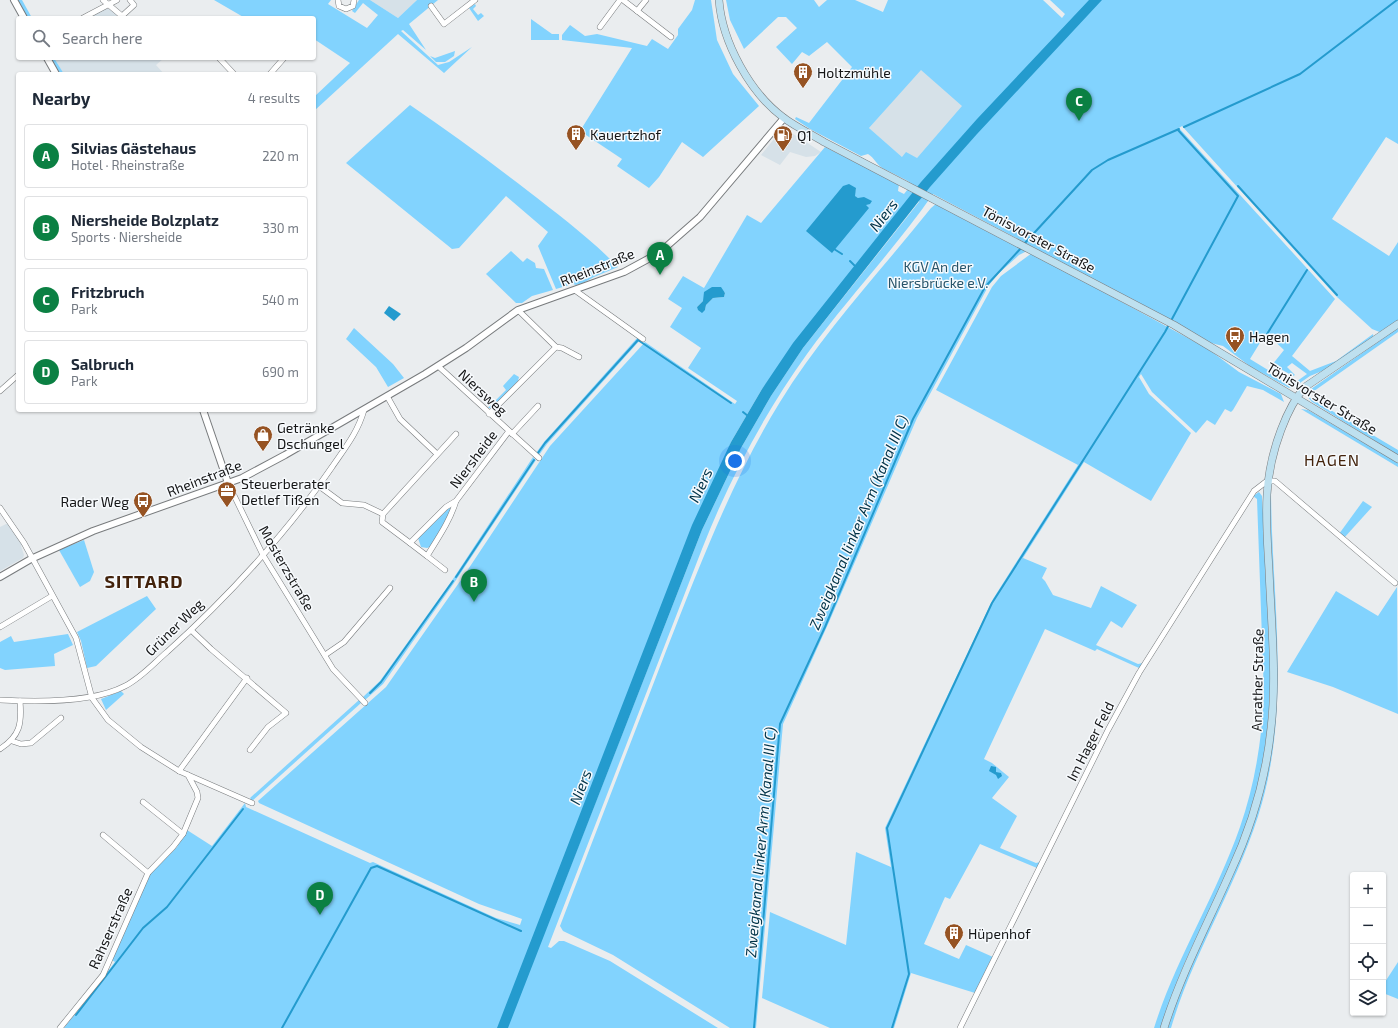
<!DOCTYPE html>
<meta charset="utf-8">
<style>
body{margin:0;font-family:"Exo 2",sans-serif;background:#f6f6f7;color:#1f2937}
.controls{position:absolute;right:12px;bottom:12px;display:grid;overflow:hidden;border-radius:4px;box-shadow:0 1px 3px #0004}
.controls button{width:36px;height:36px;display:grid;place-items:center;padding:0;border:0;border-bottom:1px solid #e0e1e3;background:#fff;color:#1f2937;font:20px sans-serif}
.you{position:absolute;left:735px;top:461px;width:14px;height:14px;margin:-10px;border:3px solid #fff;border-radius:50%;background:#1a73e8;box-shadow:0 0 0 6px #1a73e833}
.badge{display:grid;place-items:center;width:26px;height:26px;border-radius:50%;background:#0b8043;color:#fff;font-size:13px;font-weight:700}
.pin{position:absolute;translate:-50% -33px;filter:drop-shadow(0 1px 2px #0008)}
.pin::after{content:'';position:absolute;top:21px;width:14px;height:12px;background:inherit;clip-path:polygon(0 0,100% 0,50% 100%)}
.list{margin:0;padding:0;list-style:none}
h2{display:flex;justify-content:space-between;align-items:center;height:52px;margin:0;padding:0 16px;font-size:17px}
h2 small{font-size:13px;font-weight:400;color:#747a83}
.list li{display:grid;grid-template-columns:26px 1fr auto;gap:12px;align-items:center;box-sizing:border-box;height:64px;margin:0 8px 8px;padding:0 8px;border:1px solid #e0e1e3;border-radius:4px}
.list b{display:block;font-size:15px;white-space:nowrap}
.list p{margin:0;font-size:13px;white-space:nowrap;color:#747a83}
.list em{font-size:13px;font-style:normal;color:#747a83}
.icon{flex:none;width:22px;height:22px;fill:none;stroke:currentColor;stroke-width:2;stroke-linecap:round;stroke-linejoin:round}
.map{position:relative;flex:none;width:1398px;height:1028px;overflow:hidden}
.search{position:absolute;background:#fff;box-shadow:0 1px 3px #0004;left:16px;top:16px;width:300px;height:44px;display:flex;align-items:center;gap:10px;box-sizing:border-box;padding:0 14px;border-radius:4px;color:#747a83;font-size:15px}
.panel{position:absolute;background:#fff;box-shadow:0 1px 3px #0004;left:16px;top:72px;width:300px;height:340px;border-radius:4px}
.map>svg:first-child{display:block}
.built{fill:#d6e1e8}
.green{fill:#82d3fe;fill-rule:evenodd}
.water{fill:#249bce}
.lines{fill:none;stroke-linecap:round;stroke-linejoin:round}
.stream{stroke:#249bce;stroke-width:2}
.minor-casing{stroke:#787b7d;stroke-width:6}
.tertiary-casing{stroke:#787b7d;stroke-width:8}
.secondary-casing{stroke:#787b7d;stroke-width:8}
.minor{stroke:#fff;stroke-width:5}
.tertiary{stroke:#fff;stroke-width:6}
.secondary{stroke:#bee0ef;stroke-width:7}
.labels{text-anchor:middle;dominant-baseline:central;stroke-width:3;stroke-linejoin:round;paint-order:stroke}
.poi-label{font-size:14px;fill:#151617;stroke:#f7fafd;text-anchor:start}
.street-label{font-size:14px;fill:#151617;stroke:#f7fafd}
.park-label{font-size:14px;fill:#27546a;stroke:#f7fafd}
.water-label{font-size:15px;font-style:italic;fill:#013348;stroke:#f7fafd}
.quarter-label{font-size:16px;letter-spacing:1px;fill:#43230c;stroke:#f7fafd}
.district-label{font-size:18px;font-weight:bold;letter-spacing:1px;fill:#43230c;stroke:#f7fafd}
</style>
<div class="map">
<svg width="1398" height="1028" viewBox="0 0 1398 1028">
<rect width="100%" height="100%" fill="#eaedef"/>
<g class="built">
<polygon points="370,0 417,0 398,18"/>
<polygon points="104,9 110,9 120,18 87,18"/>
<polygon points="54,58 164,58 156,65 164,74 64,74"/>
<polygon points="921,69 963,106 917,158 902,157 869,128"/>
<polygon points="783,128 803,140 821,152 815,156 806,157 790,152 780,165 761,155"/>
<polygon points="8,523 22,545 21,546 24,555 23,558 0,571 0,527"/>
</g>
<g class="green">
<polygon points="18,0 22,0 32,18 27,18"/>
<polygon points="214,0 331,0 328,4 367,28 378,15 363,3 355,13 352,11 359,0 370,0 398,18 417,0 438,0 409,24 426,50 403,30 401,31 438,65 449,62 472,47 444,73 398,34 314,111 314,97 350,63 314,39 314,18 245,18"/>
<polygon points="695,0 711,0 717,40 733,74 759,106 703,157 682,142 659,177 649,188 617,166 622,159 580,131 632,48 562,40 562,35 570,25 585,36 597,34 647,46 652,39 668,49 678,35 678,29 692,10"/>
<path d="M726,0H814L819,7L827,0H855L883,12L888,0H1043L1062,18L1065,14L1050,0H1398V144L1386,137L1332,219L1389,256L1398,242V322L1382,333L1372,329L1337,297L1182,126L1179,128L1335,299L1292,356L1310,371L1336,361L1373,334L1374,339L1327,369L1310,376L1297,385L1289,388L1251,367L1223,346L1211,343L1027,244L1024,249L1027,251L1019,255L999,273L989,285L917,418L829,622L783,724L756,1028H730L613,955L563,931L560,926C595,834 631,742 666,651C700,565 732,480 780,402C823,332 880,272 931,208L937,203L1019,246L1022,241L933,194C894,250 847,299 807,354C764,414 729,480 702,549L548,947L551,948L559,941H564L610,961L718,1028H64L115,962L112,960L150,874L177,847L187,830L212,846L245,803L246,807L370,863L373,862L496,918L520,925L522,919L479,904L259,803L258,801L386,687L463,577L550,446L645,342L735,404L737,401L688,368L701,348L670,327L682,308L668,299L683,276L704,288L747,215L761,223L825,147L899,184L898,191L904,194L912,184C904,178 893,174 884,169C876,165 875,158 868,154L861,156L810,129L795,119L796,117L809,123L852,67L827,42L809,56L802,52L792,64L776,47L797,28L786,17H778L744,49L730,20ZM921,70L962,106L917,158L906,152L902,157L869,128ZM920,184L919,202L803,348L771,396L741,448L702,530L543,937L731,442L762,389ZM856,188L854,196L858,198L806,231ZM725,292L724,297L713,298L706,305L705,310L697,307L703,301ZM1266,333L1284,350L1268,370L1250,359ZM1292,363L1307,374L1293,384L1286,383L1267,372L1277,367L1293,376L1295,375L1287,367Z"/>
<polygon points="475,4 476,6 473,9 478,15 481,13 484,16 478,21 469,8"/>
<polygon points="531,19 552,34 559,34 559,40 531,40"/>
<polygon points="455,51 454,56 445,62 436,62 430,56 435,58"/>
<polygon points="50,58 54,58 64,74 59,74"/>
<path d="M410,105C450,132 489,161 528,191C559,215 591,239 618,267L594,277L583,283L576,285L573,284L556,289L538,246L548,232L506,196L459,248L452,249L346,163Z"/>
<polygon points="511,251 523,262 527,258 535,263 536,268 544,269 553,290 532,296 522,303 516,303 486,274"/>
<polygon points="1032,253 1208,349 1239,372 1281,394 1284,402 1263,390 1247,386 1233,410 1231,412 1225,409 1215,425 1207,420 1196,433 1152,392 1141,374 1139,377 1149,394 1191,433 1151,501 1084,462 1023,558 1047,568 1042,578 1045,581 1053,595 1091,608 1101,586 1137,605 1122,628 1111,621 1096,645 1138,664 1143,663 1139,668 1097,649 1095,651 1045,629 984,759 992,763 1009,777 992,798 1017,816 1000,848 1036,863 1040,862 1037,868 980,844 950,899 945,897 924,944 959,959 966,945 993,957 975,993 911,973 894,1028 830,1028 762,998 770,912 846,945 856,852 891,867 885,828 993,599 1078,465 936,390 992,287 1001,276"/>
<polygon points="354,328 393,364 404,378 388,387 376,367 346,339"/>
<polygon points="1398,328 1398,332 1307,396 1398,450 1398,455 1312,402 1307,396 1311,389"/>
<polygon points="638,337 641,339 547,444 539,455 536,453 544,442"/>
<polygon points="514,374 519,377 518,381 492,408 488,408 506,390 503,386"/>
<polygon points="1301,409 1308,410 1398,463 1398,467"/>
<polygon points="533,457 536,460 454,583 383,684 365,700 363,697 380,681 453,579"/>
<path d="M1271,487C1271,593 1291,699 1262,803C1240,881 1194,950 1171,1028H1167L1190,965L1239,861L1271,743L1268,491Z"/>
<path d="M1259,492L1262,496C1267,594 1281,697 1256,793C1241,852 1211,905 1186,960C1176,982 1169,1005 1161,1028H1154C1176,958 1216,896 1240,827C1255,784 1262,739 1264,694L1257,499L1253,496Z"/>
<polygon points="1363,501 1372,507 1344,538 1339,534"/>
<polygon points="449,508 451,508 451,511 432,546 427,548 421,547 418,538"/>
<polygon points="84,540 94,572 90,581 80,587 59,550"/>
<polygon points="1397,587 1398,714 1333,687 1287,672 1336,591 1378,616"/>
<polygon points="147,596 156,609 96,666 87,668 81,641 77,632"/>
<polygon points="68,634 73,645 54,654 55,666 5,670 0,668 0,642 11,636 14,642"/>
<polygon points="121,691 124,694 106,710 101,699"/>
<polygon points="359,700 361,703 252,801 250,798"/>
<polygon points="1398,962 1398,999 1383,993 1383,985"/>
</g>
<g class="water">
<polygon points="1089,0 1102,0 977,134 930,187 803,348 771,396 741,448 702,530 508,1028 497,1028 692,525 731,442 762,389 793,343 921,182 977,119"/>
<polygon points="849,184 856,188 855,196 858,198 864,197 872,201 870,204 866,205 869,208 832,253 806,231 843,186"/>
<polygon points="712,287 721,287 725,293 724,297 713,298 706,305 705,310 702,313 698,310 697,307 703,301 704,292"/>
<polygon points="389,306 401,314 394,321 384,313"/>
<polygon points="991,766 996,767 996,772 1001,773 1002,776 998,779 996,775 989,771"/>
</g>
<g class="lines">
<g class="stream">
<polyline points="1184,127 1300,74 1397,0"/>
<polyline points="1238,186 1337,295"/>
<polyline points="1024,244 1092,170 1108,160 1179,129"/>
<polyline points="834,249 842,254"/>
<polyline points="850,261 856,267"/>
<polyline points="1267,334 1307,270"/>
<polyline points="743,412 748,416"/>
<polyline points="538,453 545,443 638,340 731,403"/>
<polyline points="456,577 534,460"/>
<polyline points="370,693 381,682 453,581"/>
<polyline points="76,1015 143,928 167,907 243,809"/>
<polyline points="282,1028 371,868 377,866 521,931"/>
<polyline points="754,1028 780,724 825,627 913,419 985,287 1022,247"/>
<polyline points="892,1028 909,974 887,828 992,603 1165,332 1238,196 1178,130"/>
</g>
<g class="minor-casing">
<g id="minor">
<polyline points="103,0 122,16 134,5 130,0"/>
<polyline points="338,0 339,6 346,9 353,6 354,0"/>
<polyline points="623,0 671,37"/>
<polyline points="431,6 444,24 475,0"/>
<polyline points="637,11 646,0"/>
<polyline points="83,18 117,0"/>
<polyline points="600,27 620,0"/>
<polyline points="219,58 234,74"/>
<polyline points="270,74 284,58"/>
<polyline points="576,291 643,339"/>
<polyline points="518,310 556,347 562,348 579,357"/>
<polyline points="438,366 539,458"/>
<polyline points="0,391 18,375"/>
<polyline points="387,396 400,419 437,454"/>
<polyline points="489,414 556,347"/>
<polyline points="512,434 538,406"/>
<polyline points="228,483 263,555 333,669 365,703"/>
<polyline points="319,486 342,503 364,505 383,514 456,434"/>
<polyline points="0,508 24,543 76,638 92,698 108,720 141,747 179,771 252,803"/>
<polyline points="383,514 382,522 410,543 446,507 456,501"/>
<path d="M410,543L427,556C438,538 450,521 456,501L509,431"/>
<polyline points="427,556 445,570"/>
<polyline points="0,627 52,596"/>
<polyline points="191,630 211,649 286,713 268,727 250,750"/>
<polyline points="325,655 344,642 390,588"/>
<path d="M0,700C36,702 93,703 125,686C141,678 154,663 167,652C226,599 287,533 332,467C345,448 358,432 364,410"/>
<polyline points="12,741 21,744 31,743 61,718"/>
<path d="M0,749C20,736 22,724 20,701"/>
<polyline points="179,771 247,678"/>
<polyline points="143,802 183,834"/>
<polyline points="103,835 148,873"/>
<polyline points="60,1028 103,975 148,873 173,847 183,834 198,798 197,792 188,775"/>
<polyline points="960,1028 1108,730 1139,673 1254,491 1267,481 1275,481 1395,583"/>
</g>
</g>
<g class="tertiary-casing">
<g id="tertiary">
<polyline points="14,0 24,18"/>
<polyline points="47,58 56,74"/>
<polyline points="203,410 228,483"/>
<polyline points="0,577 31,559 93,531 242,478 285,455 425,374 466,348 518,310 624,272 659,253 700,217 784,118"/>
</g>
</g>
<g class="secondary-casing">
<g id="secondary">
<path d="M719,0C722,42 750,93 784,118C796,127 811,134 824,142L1174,325L1398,459"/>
<path d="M1164,1028C1181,974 1207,925 1230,873C1251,828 1266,778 1271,728C1277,678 1271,620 1269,570C1266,518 1262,480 1281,430C1287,414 1294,399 1305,387L1398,324"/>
</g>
</g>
<use href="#minor" class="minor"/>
<use href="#tertiary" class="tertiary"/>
<use href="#secondary" class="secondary"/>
</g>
<defs>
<g id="building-pin" transform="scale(1)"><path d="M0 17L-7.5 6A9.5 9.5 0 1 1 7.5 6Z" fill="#965323" stroke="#f7fafd"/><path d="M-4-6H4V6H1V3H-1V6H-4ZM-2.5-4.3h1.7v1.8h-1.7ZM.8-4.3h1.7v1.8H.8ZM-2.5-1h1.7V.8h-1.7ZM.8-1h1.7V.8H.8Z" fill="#fff"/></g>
<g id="fuel-pin" transform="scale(1)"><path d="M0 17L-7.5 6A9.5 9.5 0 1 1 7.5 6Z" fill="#965323" stroke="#f7fafd"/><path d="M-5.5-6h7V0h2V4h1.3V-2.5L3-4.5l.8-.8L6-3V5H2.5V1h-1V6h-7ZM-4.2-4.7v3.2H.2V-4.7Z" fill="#fff"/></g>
<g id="bus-pin" transform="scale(1)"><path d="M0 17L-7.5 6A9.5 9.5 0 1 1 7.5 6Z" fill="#965323" stroke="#f7fafd"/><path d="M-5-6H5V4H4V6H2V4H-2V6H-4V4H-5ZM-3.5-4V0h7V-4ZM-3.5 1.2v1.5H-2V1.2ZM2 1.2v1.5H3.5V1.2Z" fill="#fff"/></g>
<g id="shop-pin" transform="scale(1)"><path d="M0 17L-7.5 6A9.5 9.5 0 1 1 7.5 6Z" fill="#965323" stroke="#f7fafd"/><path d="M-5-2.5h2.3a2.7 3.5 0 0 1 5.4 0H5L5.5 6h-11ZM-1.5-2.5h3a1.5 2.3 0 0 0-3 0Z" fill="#fff"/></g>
<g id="office-pin" transform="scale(1)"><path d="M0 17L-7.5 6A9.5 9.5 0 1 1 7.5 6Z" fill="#965323" stroke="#f7fafd"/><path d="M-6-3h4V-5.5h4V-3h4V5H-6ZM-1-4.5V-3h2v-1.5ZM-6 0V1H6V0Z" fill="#fff"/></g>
</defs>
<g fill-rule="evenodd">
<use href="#building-pin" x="803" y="72"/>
<use href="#building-pin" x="576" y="134"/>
<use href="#fuel-pin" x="783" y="135"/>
<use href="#bus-pin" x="1235" y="336"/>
<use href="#shop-pin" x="263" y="435"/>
<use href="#office-pin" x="227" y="491"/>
<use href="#bus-pin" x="143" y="501"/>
<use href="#building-pin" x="954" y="933"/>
</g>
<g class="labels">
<g class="poi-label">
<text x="817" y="72">Holtzmühle</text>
<text x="590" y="134">Kauertzhof</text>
<text x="797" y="135">Q1</text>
<text x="1249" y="336">Hagen</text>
<text x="277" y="427">Getränke<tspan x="277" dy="16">Dschungel</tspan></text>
<text x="241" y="483">Steuerberater<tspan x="241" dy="16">Detlef Tißen</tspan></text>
<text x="129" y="501" text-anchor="end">Rader Weg</text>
<text x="968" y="933">Hüpenhof</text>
</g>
<g class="street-label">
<text transform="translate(1039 239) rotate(28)">Tönisvorster Straße</text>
<text transform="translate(597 267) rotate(-22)">Rheinstraße</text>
<text transform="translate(483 392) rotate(43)">Niersweg</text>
<text transform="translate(1322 398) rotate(31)">Tönisvorster Straße</text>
<text transform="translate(473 459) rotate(-53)">Niersheide</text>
<text transform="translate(204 478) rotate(-21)">Rheinstraße</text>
<text transform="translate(287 568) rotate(60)">Mosterzstraße</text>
<text transform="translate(174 627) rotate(-44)">Grüner Weg</text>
<text transform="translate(1257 680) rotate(-89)">Anrather Straße</text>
<text transform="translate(1090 741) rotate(-63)">Im Hager Feld</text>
<text transform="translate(110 928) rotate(-66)">Rahserstraße</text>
</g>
<g class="park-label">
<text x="938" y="266">KGV An der<tspan x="938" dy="16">Niersbrücke e.V.</tspan></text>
</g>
<g class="water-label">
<text transform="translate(883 215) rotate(-52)">Niers</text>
<text transform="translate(700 485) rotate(-65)">Niers</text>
<text transform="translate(858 522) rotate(-67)">Zweigkanal linker Arm (Kanal III C)</text>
<text transform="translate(580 787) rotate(-69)">Niers</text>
<text transform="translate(760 842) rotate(-85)">Zweigkanal linker Arm (Kanal III C)</text>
</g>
<g class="quarter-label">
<text x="1332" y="459">HAGEN</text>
</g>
<g class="district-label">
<text x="144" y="581">SITTARD</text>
</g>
</g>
</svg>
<div class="controls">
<button>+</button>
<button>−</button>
<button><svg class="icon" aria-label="locate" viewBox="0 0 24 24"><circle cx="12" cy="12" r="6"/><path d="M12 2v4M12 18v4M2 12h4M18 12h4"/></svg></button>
<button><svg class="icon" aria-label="layers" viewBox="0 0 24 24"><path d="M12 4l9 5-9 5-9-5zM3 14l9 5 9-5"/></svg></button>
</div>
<div class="you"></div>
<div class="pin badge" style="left:660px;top:275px">A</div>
<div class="pin badge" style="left:474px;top:602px">B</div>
<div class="pin badge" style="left:1079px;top:121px">C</div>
<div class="pin badge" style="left:320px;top:915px">D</div>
<div class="search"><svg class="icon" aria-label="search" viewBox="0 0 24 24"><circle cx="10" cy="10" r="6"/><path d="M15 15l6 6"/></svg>Search here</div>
<section class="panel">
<h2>Nearby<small>4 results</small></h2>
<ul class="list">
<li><span class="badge">A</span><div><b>Silvias Gästehaus</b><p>Hotel · Rheinstraße</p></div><em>220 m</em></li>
<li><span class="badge">B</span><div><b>Niersheide Bolzplatz</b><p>Sports · Niersheide</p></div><em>330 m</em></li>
<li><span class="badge">C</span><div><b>Fritzbruch</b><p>Park</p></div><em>540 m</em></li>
<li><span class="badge">D</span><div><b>Salbruch</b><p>Park</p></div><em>690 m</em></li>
</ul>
</section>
</div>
